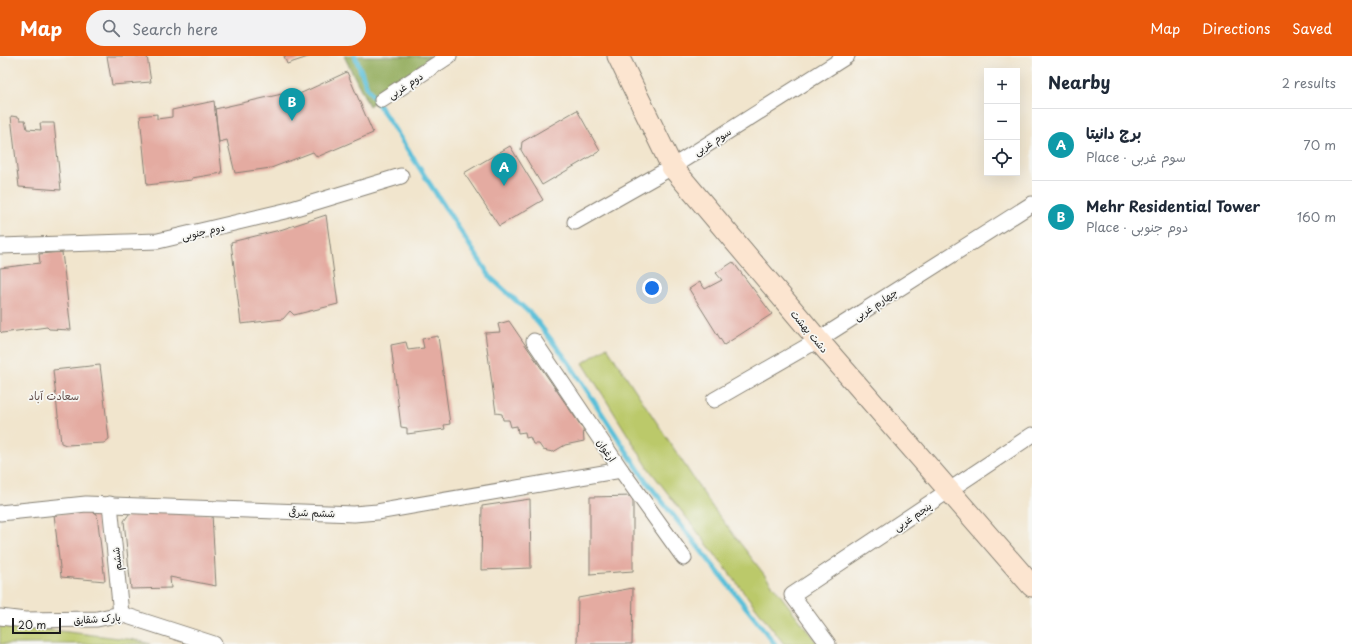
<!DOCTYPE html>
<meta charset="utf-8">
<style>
body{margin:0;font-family:"Playpen Sans","Playpen Sans Arabic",sans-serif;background:#f2f2f3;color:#1f2937}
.controls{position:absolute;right:12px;top:12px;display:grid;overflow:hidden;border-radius:0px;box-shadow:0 4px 16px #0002}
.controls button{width:36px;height:36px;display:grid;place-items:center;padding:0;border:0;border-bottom:1px solid #e0e1e3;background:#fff;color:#1f2937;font:20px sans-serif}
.scale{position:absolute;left:12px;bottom:10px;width:49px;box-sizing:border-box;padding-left:4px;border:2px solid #1c1c1c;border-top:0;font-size:11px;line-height:14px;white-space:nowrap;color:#1c1c1c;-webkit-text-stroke:3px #f6f6f2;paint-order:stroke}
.you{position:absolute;left:652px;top:232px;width:14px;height:14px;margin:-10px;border:3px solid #fff;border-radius:50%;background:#1a73e8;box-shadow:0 0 0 6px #1a73e833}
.badge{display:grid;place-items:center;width:26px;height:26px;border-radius:50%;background:#ea580c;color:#fff;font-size:13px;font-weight:700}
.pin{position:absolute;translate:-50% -33px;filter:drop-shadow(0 1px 2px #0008)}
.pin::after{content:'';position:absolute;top:21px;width:14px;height:12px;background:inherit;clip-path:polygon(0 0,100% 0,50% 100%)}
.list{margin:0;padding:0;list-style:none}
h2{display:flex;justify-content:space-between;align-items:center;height:52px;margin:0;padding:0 16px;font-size:17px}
h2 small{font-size:13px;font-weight:400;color:#747a83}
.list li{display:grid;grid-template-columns:26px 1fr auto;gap:12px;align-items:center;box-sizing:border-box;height:72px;padding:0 16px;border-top:1px solid #e0e1e3}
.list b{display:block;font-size:15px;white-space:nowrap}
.list p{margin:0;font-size:13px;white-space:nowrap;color:#747a83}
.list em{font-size:13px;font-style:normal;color:#747a83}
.icon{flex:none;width:22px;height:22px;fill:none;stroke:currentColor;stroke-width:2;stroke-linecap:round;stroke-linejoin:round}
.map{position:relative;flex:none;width:1032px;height:588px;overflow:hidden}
header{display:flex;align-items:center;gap:24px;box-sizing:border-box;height:56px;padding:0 20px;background:#ea580c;color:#fff}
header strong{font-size:19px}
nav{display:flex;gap:22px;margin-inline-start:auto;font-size:14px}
.search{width:280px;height:36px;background:#f2f2f3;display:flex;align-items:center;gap:10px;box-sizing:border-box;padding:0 14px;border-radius:22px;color:#747a83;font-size:15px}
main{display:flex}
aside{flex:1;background:#fff}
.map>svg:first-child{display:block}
.green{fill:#bbc96b;stroke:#6c7244}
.forest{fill:#94ad5f;stroke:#58643e}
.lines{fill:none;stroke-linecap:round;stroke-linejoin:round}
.stream{stroke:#5bc0d9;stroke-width:5}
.building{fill:#e4aba1}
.street-casing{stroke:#868074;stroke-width:17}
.secondary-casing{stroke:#868074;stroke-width:23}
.street{stroke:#fff;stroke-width:15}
.secondary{stroke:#fce5d0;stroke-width:21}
.labels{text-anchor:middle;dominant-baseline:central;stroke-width:3.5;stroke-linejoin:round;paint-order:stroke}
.street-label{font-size:10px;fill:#1c1c1c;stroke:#f6f6f2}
.neighbourhood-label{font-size:11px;fill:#624e4b;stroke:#f6f6f2}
</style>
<header>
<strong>Map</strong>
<div class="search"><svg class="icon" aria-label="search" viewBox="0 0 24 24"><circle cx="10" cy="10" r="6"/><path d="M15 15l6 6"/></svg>Search here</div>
<nav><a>Map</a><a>Directions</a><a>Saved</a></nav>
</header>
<main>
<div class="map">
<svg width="1032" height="588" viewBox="0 0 1032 588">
<rect width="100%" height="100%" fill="#f6f6f2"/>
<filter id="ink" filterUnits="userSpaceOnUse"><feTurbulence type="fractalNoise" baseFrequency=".025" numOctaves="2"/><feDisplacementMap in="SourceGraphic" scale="8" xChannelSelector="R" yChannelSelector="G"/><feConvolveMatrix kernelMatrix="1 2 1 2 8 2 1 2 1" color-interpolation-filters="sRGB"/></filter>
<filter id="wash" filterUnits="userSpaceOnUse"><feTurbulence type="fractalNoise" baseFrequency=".012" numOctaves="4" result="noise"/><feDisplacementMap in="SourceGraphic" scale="16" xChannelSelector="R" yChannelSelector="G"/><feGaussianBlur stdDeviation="0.9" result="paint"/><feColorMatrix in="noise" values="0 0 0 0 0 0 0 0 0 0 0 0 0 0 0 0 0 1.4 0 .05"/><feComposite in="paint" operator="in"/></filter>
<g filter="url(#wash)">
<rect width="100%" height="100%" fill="#f1e5cd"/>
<g class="green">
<polygon points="607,291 713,452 818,588 784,588 649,413 583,307"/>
<polygon points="0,568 136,584 150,588 0,588"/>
</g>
<polygon class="forest" points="344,0 431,0 369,50"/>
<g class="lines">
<polyline class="stream" points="355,0 367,31 491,222 532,259 569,307 646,425 775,588"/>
</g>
<g id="blocks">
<g class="building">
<polygon points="107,0 147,0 151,26 112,29"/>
<polygon points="284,0 311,0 287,8"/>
<polygon points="347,16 373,77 317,101 313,96 271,112 235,117 227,84 219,86 215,53 291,36 293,41"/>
<polygon points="214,45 222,117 192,122 192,124 147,129 140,60 157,58 157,63 172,61 172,54"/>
<polygon points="577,54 600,95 542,129 521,94 522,86"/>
<polygon points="11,60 19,61 20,64 25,64 27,73 41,74 40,67 54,67 61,134 19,131"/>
<polygon points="510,90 543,144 499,170 464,117"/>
<polygon points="326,159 338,248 294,259 290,255 283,263 241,268 231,186 280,174"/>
<polygon points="62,196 71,274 49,273 47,271 2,277 0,275 0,212 40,207 39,198"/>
<polygon points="733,206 772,258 724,289 689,233 700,226 705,233 722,224 716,217"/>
<polygon points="509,265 583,373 584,385 565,389 553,396 543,394 539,388 533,388 530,381 526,382 525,376 518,377 517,370 511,371 509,364 503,364 502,358 496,357 485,277 500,276 498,268"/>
<polygon points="438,280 450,368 444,369 445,373 407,378 407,372 401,371 391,289 406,286 408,294 424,292 422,283"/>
<polygon points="100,309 109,383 104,387 66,389 61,387 53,314"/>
<polygon points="633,440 633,515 590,518 590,441"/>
<polygon points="530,443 531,512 481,514 482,450"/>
<polygon points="132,454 212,458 216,530 170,521 171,532 131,533 124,465"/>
<polygon points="92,455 97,458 105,525 61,521 54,458"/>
<polygon points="633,532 632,588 577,588 578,542"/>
</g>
</g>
</g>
<g filter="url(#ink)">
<use href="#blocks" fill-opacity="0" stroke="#868074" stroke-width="1"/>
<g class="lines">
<g class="street-casing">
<g id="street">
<polyline points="382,44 449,0"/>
<polyline points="575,166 672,111 847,0"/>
<polyline points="0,190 158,185 289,154 401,120"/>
<polyline points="534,285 621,414 684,502"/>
<polyline points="714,344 818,284 1032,148"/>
<polyline points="110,448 121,558"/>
<polyline points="0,457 86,448 354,458 377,456 621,414"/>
<polyline points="0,561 25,564 97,563 121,558 214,588"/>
<polyline points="828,588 792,539 1032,379"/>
</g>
</g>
<g class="secondary-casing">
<polyline id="secondary" points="618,0 672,111 818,284 1032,530"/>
</g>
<use href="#street" class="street"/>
<use href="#secondary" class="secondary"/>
</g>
</g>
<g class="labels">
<g class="street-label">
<text transform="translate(405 29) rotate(-33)">دوم غربی</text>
<text transform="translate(712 85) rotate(-32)">سوم غربی</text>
<text transform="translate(203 175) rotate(-13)">دوم جنوبی</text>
<text transform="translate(875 248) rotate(-33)">چهارم غربی</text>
<text transform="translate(810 275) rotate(50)">دشت بهشت</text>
<text transform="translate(607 394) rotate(56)">ارغوان</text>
<text transform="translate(312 456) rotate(2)">ششم شرقی</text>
<text transform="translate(912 460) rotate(-34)">پنجم غربی</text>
<text transform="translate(116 503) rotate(-96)">ششم</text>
<text transform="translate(97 562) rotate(-4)">پارک شقایق</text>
</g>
<g class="neighbourhood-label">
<text x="54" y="339">سعادت آباد</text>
</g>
</g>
</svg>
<div class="controls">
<button>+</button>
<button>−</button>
<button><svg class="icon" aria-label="locate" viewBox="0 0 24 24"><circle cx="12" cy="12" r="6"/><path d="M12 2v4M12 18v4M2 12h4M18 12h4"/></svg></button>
</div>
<div class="scale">20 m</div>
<div class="you"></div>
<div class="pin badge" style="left:504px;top:130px;background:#0f9aa8">A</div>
<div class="pin badge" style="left:292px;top:65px;background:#0f9aa8">B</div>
</div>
<aside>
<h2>Nearby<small>2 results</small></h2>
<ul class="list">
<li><span class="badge" style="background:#0f9aa8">A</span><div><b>برج دانیتا</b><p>Place · سوم غربی</p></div><em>70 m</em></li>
<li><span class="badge" style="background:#0f9aa8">B</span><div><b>Mehr Residential Tower</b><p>Place · دوم جنوبی</p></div><em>160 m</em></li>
</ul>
</aside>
</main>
